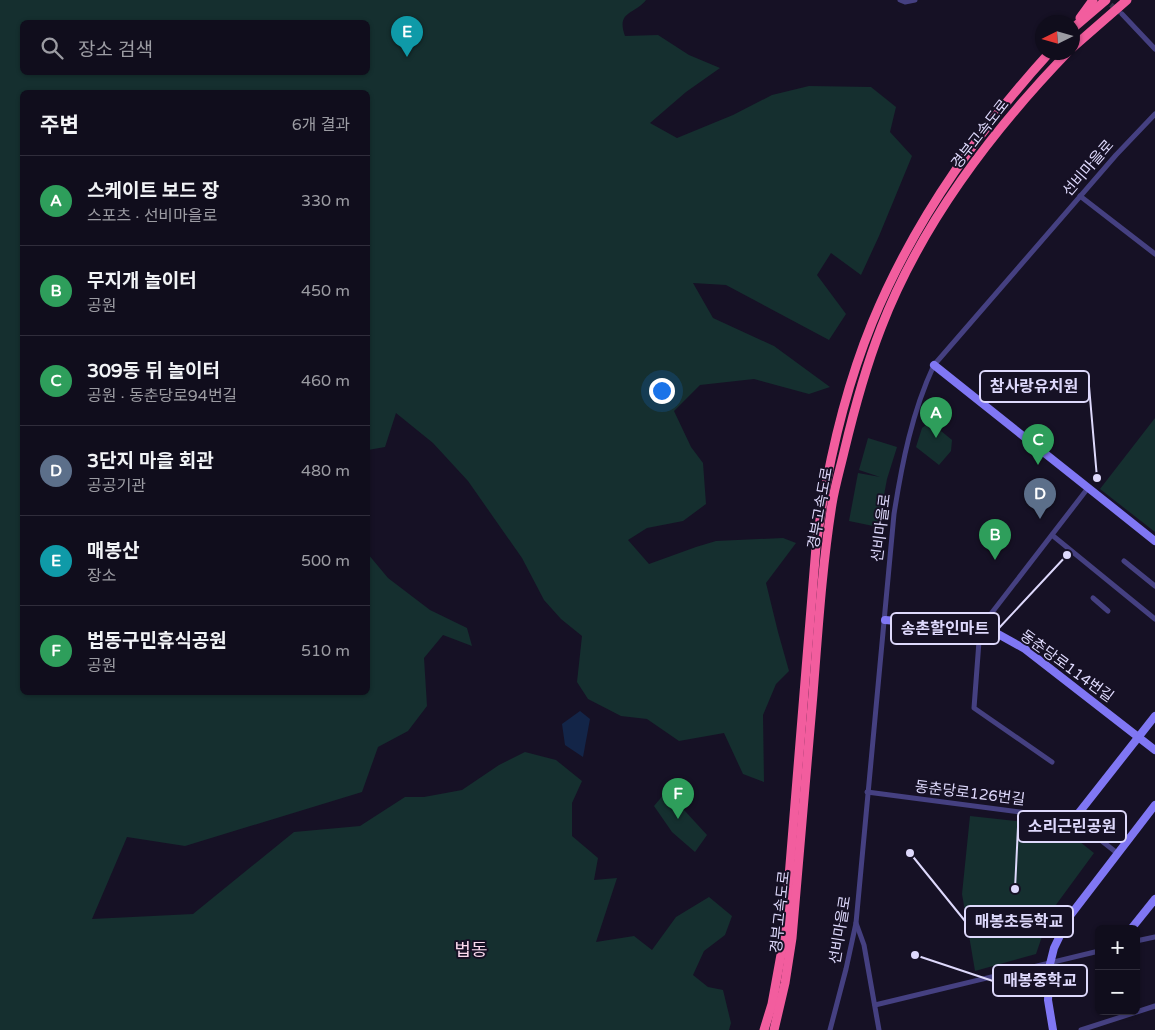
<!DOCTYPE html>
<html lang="ko">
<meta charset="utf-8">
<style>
body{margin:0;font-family:"Varela Round","Noto Sans KR",sans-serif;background:#1e1b29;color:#f1f3f6}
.controls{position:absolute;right:15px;bottom:15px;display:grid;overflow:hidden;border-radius:8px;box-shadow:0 1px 4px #0004}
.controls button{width:45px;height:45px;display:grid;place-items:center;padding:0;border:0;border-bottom:1px solid #302d3b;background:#100d1c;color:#f1f3f6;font:25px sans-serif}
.compass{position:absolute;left:1035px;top:15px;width:45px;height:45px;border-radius:50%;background:#100d1c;box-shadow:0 1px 4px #0004;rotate:265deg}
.you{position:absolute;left:661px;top:390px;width:18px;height:18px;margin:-12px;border:4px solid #fff;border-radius:50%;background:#1a73e8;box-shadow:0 0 0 8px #1a73e833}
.badge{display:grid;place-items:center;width:32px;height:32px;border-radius:50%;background:#2563eb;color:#fff;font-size:16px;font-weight:700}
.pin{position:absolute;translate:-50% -41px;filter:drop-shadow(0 1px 2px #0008)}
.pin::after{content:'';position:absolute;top:26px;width:18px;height:15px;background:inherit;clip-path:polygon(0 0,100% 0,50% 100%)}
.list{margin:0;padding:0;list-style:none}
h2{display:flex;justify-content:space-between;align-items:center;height:65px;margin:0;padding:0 20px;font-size:21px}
h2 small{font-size:16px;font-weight:400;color:#9c9ca3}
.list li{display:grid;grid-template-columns:32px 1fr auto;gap:15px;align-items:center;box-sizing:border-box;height:90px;padding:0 20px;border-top:1px solid #302d3b}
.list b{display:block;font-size:19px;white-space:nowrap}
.list p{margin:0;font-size:16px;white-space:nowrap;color:#9c9ca3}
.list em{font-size:16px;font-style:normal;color:#9c9ca3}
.icon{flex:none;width:28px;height:28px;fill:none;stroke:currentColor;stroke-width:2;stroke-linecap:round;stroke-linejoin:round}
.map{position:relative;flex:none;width:1155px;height:1030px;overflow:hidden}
.search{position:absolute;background:#100d1c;box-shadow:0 1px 4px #0004;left:20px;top:20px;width:350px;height:55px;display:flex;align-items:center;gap:12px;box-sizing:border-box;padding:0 18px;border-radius:8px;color:#9c9ca3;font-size:19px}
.panel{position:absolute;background:#100d1c;box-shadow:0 1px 4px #0004;left:20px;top:90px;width:350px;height:605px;border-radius:8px}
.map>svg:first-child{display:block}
.green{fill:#152f2f;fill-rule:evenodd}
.water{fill:#132548}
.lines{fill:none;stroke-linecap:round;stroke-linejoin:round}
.street-tunnel{stroke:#342f45;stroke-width:5;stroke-dasharray:5 2.5;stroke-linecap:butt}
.street{stroke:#454081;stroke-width:5}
.secondary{stroke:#8077f4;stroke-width:8}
.highway{stroke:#f25d9e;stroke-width:9}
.labels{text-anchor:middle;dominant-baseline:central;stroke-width:4;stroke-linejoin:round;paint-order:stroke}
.street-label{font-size:15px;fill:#ded9fc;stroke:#161125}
.quarter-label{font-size:18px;fill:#fcdaee;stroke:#161125}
.leader{fill:none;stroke:#ded9fc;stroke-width:2}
.callout-dot{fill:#ded9fc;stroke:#161125;stroke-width:2}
.callout{fill:#161125;stroke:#ded9fc;stroke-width:2}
.callout-label{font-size:16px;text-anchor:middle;font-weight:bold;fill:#ded9fc}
</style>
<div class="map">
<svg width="1155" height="1030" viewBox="0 0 1155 1030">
<rect width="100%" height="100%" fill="#161125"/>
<g class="green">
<path d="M0,0H646C634,15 616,11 625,36L658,35L689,55L720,68L686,92L650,123L677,138L733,115L772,95L809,86L871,87L896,107L890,132L912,156L879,236L861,275L831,253L817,275L846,314L829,340L726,285L693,283L713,318L774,346L830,387L809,394L754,379L700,385L674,411L691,447L703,463L706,504L683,521L647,528L628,540L649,564L696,547L716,541L783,538L796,543L766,583L778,632L789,671L776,684L763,715L764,782L743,774L724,733L679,741L647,719L621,716L588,699L577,682L582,636L561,619L544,600L522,558L468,481L433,443L396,413L385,447L368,450V92H22V692H368V554L388,578L430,610L467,628L472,646L443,635L424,658L427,706L408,731L378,747L362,792L185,846L127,837L92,919L193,914L294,832L360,826L405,797H424L462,790L499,765L525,752L556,760L582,781L572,803V836L598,858L594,880L617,878L596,942L634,936L652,950L676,917L709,897L732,916L725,935L704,951L693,975L708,987L723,990L731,1023L729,1030H0ZM22,22H368V72H22Z"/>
<polygon points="1155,418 1155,532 1100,489"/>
<polygon points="930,422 952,440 951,451 939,465 916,447 922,428"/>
<polygon points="868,438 897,447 887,479 878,527 849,521 858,473 880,477 859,470"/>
<polygon points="665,793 673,798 707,835 695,852 672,832 654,806"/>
<polygon points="970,816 1060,826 1094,853 1050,913 1036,954 975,971 962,894"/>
</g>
<polygon class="water" points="580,711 590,719 583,757 565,745 562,724"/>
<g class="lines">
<polyline class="street-tunnel" points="1105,0 1122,14"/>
<g class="street">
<polyline points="900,0 905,2 915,0"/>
<polyline points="1122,14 1155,49"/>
<polyline points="1080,196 1155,254"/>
<polyline points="1052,535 1155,619"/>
<polyline points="1124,561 1155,586"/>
<polyline points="1093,598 1108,611"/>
<polyline points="1052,762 974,708 980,628 1088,488"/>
<polyline points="867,792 1074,819 1117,853"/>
<polyline points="856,923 864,945 879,1030"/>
<polyline points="1136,941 1155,937"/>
<polyline points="875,1005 1099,951"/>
<path d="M830,1030L846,969L856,923L894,514C902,463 912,412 934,365L1116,155L1155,114"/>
<polyline points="1081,1030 1155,1006"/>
</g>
<g class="secondary">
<polyline points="934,365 1155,541"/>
<polyline points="885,620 980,628 998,634 1025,649 1155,750"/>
<polyline points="1074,819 1155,716"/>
<polyline points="1131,929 1155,899"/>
<polyline points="1053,1030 1048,1000 1050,964 1054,948 1069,917 1155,805"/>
</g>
<g class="highway">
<polyline points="1080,18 1093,0"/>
<polyline points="1072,29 1106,0"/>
<polyline points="1072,48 1127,0"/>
<path d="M764,1030L772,1004L784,938L816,547C826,473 843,394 872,323C913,223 977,132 1050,52"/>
<path d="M774,1030L785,983L792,938C799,857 806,776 813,694C818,631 822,567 832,504C835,486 840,469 844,452C854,410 865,369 881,328C921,224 991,132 1068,52"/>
</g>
</g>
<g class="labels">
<g class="street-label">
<text transform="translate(980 134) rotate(-52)">경부고속도로</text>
<text transform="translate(1088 168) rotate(-49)">선비마을로</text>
<text transform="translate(820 508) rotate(-80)">경부고속도로</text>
<text transform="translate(881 528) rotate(-83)">선비마을로</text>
<text transform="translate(1067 666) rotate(36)">동춘당로114번길</text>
<text transform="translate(970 793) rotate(7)">동춘당로126번길</text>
<text transform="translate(780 912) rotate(-84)">경부고속도로</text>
<text transform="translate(840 930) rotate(-81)">선비마을로</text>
</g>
<g class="quarter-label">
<text x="471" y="950">법동</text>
</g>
</g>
<path class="leader" d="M1097 478L1089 386M1067 555L999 628M1015 889L1018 827M910 853L965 921M915 955L993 981"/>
<g class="callout-dot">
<circle cx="1097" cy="478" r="5"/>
<circle cx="1067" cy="555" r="5"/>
<circle cx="1015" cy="889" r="5"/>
<circle cx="910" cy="853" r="5"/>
<circle cx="915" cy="955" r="5"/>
</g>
<g class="callout">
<rect x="980" y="371" width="109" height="31" rx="5"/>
<rect x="891" y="613" width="108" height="31" rx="5"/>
<rect x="1018" y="811" width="108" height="31" rx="5"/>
<rect x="965" y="906" width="108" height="31" rx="5"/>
<rect x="993" y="965" width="94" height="31" rx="5"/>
</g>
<g class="callout-label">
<text x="1034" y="392">참사랑유치원</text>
<text x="945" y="634">송촌할인마트</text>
<text x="1072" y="832">소리근린공원</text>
<text x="1019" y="927">매봉초등학교</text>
<text x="1040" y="986">매봉중학교</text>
</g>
</svg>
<div class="controls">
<button>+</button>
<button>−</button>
</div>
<svg class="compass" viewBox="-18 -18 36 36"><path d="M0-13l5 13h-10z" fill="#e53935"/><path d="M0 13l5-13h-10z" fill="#9c9ca3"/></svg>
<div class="you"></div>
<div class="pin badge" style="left:936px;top:438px;background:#2e9e5b">A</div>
<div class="pin badge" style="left:995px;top:560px;background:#2e9e5b">B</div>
<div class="pin badge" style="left:1038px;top:465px;background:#2e9e5b">C</div>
<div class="pin badge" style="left:1040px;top:519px;background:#5c6f8a">D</div>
<div class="pin badge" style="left:407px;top:57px;background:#0f9aa8">E</div>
<div class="pin badge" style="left:678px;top:819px;background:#2e9e5b">F</div>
<div class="search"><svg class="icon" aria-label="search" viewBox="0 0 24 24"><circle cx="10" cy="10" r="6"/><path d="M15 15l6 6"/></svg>장소 검색</div>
<section class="panel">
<h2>주변<small>6개 결과</small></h2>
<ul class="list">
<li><span class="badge" style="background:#2e9e5b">A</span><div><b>스케이트 보드 장</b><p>스포츠 · 선비마을로</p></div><em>330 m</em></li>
<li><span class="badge" style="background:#2e9e5b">B</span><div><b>무지개 놀이터</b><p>공원</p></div><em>450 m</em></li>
<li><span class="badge" style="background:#2e9e5b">C</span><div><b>309동 뒤 놀이터</b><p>공원 · 동춘당로94번길</p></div><em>460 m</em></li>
<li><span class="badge" style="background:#5c6f8a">D</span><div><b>3단지 마을 회관</b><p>공공기관</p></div><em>480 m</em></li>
<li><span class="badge" style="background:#0f9aa8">E</span><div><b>매봉산</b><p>장소</p></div><em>500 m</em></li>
<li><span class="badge" style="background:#2e9e5b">F</span><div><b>법동구민휴식공원</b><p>공원</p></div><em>510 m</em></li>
</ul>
</section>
</div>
